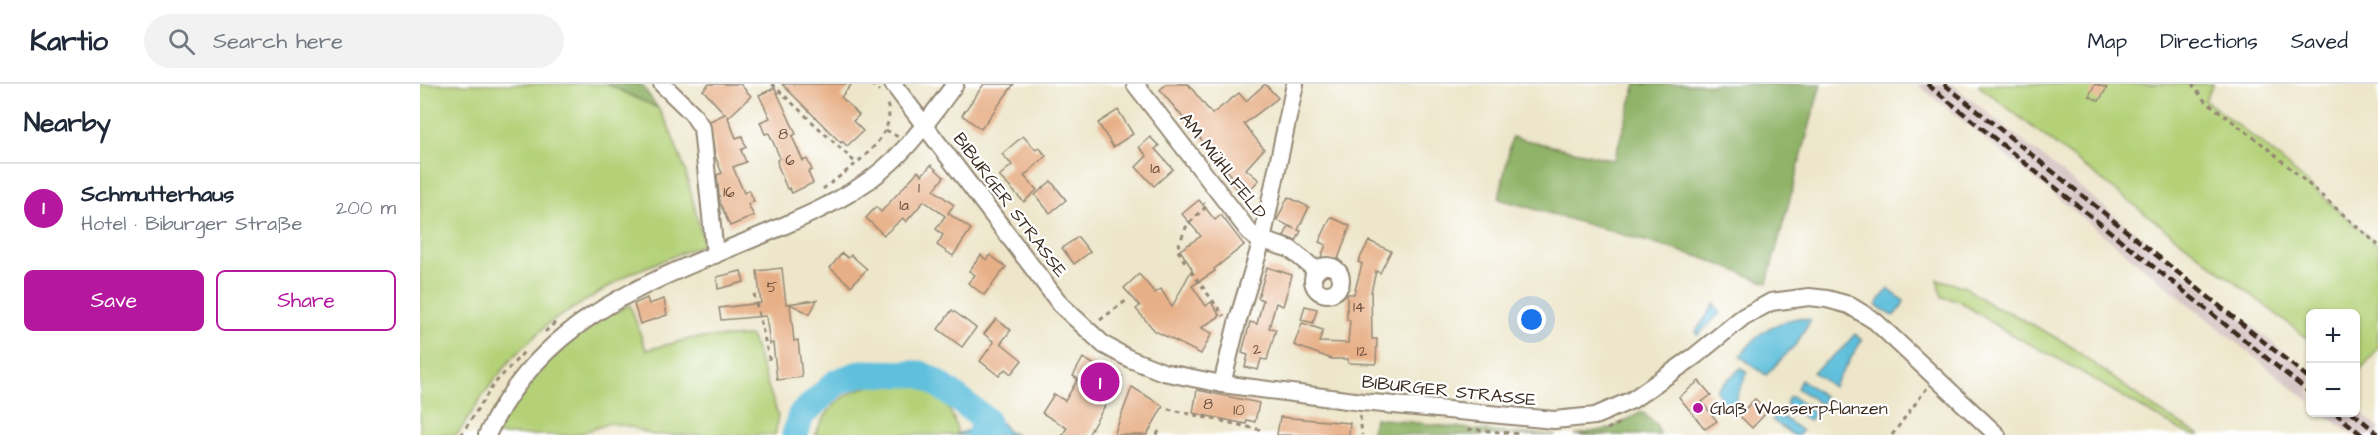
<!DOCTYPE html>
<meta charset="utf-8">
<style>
body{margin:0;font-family:"Architects Daughter",sans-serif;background:#f2f2f3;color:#1f2937}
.controls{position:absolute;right:18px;bottom:18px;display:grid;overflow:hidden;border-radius:9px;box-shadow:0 2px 4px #0004}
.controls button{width:54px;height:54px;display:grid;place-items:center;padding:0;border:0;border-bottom:2px solid #e0e1e3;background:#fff;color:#1f2937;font:30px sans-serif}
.you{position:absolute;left:1112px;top:236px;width:21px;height:21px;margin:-15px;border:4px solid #fff;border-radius:50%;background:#1a73e8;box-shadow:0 0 0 9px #1a73e833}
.badge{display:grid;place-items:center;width:39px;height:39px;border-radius:50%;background:#b5179e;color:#fff;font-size:20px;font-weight:700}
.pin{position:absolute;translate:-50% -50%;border:3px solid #fff;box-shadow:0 2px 6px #0006}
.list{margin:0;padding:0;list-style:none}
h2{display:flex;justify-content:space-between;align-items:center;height:78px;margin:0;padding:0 24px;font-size:26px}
h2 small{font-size:20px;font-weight:400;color:#747a83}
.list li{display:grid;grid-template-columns:39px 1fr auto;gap:18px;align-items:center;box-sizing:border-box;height:90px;padding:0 24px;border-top:2px solid #e0e1e3}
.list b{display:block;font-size:22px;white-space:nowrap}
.list p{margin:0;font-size:20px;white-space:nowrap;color:#747a83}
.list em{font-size:20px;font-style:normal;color:#747a83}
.actions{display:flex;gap:12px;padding:18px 24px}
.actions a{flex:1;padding:14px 0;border:2px solid #b5179e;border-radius:9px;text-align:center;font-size:21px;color:#b5179e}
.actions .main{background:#b5179e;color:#fff}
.icon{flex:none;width:33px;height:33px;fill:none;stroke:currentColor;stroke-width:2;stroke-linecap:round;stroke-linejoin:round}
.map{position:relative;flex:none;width:1958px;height:351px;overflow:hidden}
header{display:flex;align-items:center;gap:36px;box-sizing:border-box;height:84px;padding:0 30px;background:#fff;border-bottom:2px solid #e0e1e3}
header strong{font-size:28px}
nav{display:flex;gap:33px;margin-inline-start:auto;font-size:21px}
.search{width:420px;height:54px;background:#f2f2f3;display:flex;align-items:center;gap:15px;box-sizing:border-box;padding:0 21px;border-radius:33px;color:#747a83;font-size:22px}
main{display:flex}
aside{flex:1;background:#fff}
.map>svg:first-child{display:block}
.industrial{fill:#d2bfbf}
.green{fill:#b4d178;stroke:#787e4b;stroke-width:1.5}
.forest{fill:#8fb368;stroke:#656e43;stroke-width:1.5}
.water{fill:#5ebfdc;stroke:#4c747d;stroke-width:1.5}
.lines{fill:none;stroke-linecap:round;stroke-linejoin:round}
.river{stroke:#5ebfdc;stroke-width:27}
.building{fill:#e7af86}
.minor-casing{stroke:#948874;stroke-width:20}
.path{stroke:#948874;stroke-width:3;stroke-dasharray:4.5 4.5;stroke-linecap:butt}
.minor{stroke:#fff;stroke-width:16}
.rail{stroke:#3b2a1e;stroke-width:4.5;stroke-dasharray:9 4.5;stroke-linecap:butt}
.poi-dot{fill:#b5179e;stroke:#fff;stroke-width:2}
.labels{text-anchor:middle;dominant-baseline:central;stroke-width:4.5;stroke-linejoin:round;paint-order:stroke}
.number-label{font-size:15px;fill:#664b38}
.street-label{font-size:18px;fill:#3b2a1e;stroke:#fff}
.poi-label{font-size:18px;fill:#3b2a1e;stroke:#fff;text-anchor:start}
</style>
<header>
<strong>Kartio</strong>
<div class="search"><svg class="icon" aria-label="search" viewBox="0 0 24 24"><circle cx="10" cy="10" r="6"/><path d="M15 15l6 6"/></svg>Search here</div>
<nav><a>Map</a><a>Directions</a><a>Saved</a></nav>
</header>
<main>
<aside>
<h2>Nearby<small></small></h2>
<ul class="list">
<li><span class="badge">1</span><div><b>Schmutterhaus</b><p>Hotel · Biburger Straße</p></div><em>200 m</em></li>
</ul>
<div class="actions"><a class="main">Save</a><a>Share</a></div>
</aside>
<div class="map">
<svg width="1958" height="351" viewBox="0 0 1958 351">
<rect width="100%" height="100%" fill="#fff"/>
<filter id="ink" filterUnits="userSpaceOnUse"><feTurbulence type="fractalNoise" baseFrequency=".0167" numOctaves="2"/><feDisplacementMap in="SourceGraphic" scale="12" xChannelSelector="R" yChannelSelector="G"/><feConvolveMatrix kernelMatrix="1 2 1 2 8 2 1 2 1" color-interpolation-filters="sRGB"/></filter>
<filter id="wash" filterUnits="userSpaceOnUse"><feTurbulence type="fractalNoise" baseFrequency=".008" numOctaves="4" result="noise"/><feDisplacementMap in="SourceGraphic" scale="24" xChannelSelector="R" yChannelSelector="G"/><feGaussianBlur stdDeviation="1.35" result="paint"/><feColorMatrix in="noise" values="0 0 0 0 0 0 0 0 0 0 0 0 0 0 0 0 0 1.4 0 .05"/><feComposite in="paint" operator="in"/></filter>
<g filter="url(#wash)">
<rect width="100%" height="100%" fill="#ede6ca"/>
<g class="industrial">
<polygon points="1497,0 1532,0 1890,289 1890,318"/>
<polygon points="1936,325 1958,343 1958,351 1932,351 1904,329 1936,328"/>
</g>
<g class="green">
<polygon points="0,0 187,0 238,24 248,41 265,86 284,160 211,189 129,239 92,274 66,307 37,351 0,351"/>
<polygon points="1559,0 1793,0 1785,16 1845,62 1958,161 1958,265 1936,291 1936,230 1890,230 1890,256 1559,2"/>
<polygon points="1517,195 1545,203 1574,223 1591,229 1644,258 1736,325 1779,351 1770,351 1744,337 1646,279 1585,247 1539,217 1522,213"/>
<polygon points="210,221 226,266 273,254 331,252 358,331 355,351 232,351 212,343 190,339 155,351 74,351 108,296 173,238"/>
<path d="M497,297C520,312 533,322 538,351H395C397,345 400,340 404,334C427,299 459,300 497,297Z"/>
</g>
<g class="forest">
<polygon points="187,0 221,0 238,24"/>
<polygon points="1216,0 1401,0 1347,199 1280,173 1079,115 1092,53 1194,76"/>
<polygon points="1222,328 1236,340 1240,351 1155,351 1192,344"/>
<polygon points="955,334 1094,350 1136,351 951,351"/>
</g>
<g class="water">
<polygon points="1468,205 1484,217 1481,224 1473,232 1456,221"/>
<polygon points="1295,220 1300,229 1278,251 1276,247"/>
<path d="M1377,234L1391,236L1376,260L1346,291L1320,272C1339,248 1347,242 1377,234Z"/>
<polygon points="1435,250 1442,256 1413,303 1393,288 1422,265"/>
<polygon points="1321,284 1327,289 1317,312 1313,328 1306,325 1296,306"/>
<polygon points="1381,296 1404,312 1402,321 1377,304"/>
<polygon points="1369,313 1373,313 1395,329 1389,337 1366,320"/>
<polygon points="545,315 553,317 570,334 582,339 587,347 596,351 535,351 552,345 552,334 545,333 542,318"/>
<polygon points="1357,329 1382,347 1379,351 1373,351 1352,336"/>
</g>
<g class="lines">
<polyline class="river" points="375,351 381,331 417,298 442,289 500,290 513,296 566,336 560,351"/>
</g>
<g id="blocks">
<g class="building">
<polygon points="289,0 320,0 331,12 309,33 307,31 316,54 322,52 326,63 321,66 326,78 313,83 324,109 329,106 334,117 328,120 334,132 310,142 300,119 297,91 302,89 295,72 290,37 305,30 283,6"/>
<polygon points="362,0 432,0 421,13 439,31 433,37 443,47 427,62 422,57 421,59"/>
<polygon points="564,0 594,0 561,45 542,31"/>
<polygon points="746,0 768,0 792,30 819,9 826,17 845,0 858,14 824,40 844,65 826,85 839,96 825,111 808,96 811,91 740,6"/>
<polygon points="1675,0 1687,4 1679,17 1669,12"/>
<polygon points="355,4 376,50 372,52 383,77 387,75 392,86 388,88 393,99 372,109 369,104 367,105 358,82 357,76 360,74 349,49 345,50 340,38 350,34 339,11"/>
<polygon points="698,26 713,50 693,63 678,39"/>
<polygon points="603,52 616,66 619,63 626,72 604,92 617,106 604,118 579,92 592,81 582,70"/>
<polygon points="730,53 739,62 735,65 753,85 734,102 716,83 727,72 719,63"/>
<polygon points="511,81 524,93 514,106 534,121 528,129 551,145 533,172 517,161 523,151 516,145 525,132 504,117 486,138 483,134 464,151 446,134 456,123 461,128 498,87 502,91"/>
<polygon points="631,97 646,116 630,129 615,111"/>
<polygon points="868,113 889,123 878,146 881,147 876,157 864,152 869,142 875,145 857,136"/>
<polygon points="779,116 795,136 801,131 824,161 794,185 795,187 772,202 786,222 791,218 800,232 781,244 792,249 781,270 735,247 716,225 720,222 704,204 719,190 735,209 741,205 752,223 772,185 760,166 781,152 762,130"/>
<polygon points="911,133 930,142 917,178 901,173 906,161 899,158"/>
<polygon points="658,153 670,168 654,180 642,164"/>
<polygon points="949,157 971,167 960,189 956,187 951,208 952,255 957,255 956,280 928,279 928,275 912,275 874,261 882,239 903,246 899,258 928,259 930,236 927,236 927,210 934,210 942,180 938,178"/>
<polygon points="422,169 428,174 431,171 447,185 431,202 410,184"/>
<polygon points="561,171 566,176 570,171 586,183 564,211 548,199 555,191 549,187"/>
<polygon points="847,183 872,191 863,222 856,219 849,244 856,245 847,276 841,275 838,286 825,283 828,271 822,269 830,238 837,240 843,216 838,214"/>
<polygon points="362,184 366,220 397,216 390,230 370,220 374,257 378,256 382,293 357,296 353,259 350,260 346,232 301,236 299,224 341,219 337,187"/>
<polygon points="321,187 324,198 298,205 297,193"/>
<polygon points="227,214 229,220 244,215 247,231 220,240 214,220"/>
<polygon points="885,222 897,225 893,239 881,236"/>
<polygon points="532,226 556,244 542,263 518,245"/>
<polygon points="576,235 591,246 581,259 602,276 591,290 585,285 579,292 560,277 574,258 564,250"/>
<polygon points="663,274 687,288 689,284 702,292 668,351 642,351 647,344 622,329 634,310 645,317 658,295 653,292"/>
<polygon points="1279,297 1291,311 1282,318 1297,337 1285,345 1259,313"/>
<polygon points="712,303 743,322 727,351 694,351"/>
<polygon points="777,306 839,319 835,338 827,336 826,340 773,329"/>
<polygon points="1335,315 1348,327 1332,344 1319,331"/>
<polygon points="860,333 930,339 929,351 857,351"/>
</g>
</g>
</g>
<g filter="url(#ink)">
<use href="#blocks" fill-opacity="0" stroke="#948874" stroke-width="1.5"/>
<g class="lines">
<g class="minor-casing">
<g id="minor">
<polyline points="242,0 272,29 282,44 295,171"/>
<polyline points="473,0 641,221 684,261 710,275 743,288 802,300 942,318 1134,336 1175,332 1212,316 1275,272 1323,233 1351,218 1389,213 1407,215 1429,221 1455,237 1577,351"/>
<polyline points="715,0 831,150 836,154 870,165 897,187"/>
<circle cx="907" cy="196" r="14"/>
<polyline points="802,300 817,239 842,156 875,0"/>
<path d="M67,351C126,225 246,193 363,142C388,131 413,120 436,105C479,79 506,40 535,0"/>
</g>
</g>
<g class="path">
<polyline points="352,0 436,79"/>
<polyline points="451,0 459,7"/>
<polyline points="1772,0 1784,16 1845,62 1958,161"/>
<polyline points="466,46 478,53"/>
<path d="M403,105C427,86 482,52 466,18"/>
<polyline points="765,178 757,165 767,141 787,122 784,119"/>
<polyline points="771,187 804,232"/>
<polyline points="334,210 350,278"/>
<polyline points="680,236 707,216"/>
<polyline points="125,248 138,236"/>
<polyline points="748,325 841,346"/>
<polyline points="940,332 942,351"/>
<polyline points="1048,345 1101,350"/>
<polyline points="1187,345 1203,338"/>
<polyline points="41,351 74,300 105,267"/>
<polyline points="737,351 740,344"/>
<polyline points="1472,351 1507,304"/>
</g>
<use href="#minor" class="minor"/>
<g class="rail">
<polyline points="1507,0 1890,309"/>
<polyline points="1524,0 1890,295"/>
<polyline points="1914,328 1942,351"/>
<polyline points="1932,328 1958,350"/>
</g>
</g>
</g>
<circle class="poi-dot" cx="1278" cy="324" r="6"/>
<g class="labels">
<g class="number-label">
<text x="363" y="50">8</text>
<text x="370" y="76">6</text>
<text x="735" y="84">1a</text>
<text x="499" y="104">1</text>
<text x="309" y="108">16</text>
<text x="484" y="121">1a</text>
<text x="352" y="203">5</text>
<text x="939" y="223">14</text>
<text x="837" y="265">2</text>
<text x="942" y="267">12</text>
<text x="788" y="320">8</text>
<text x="819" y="326">10</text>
</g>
<g class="street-label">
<text transform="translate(803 82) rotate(52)">AM MÜHLFELD</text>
<text transform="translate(590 121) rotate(53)">BIBURGER STRASSE</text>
<text transform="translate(1029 307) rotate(6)">BIBURGER STRASSE</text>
</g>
<g class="poi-label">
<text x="1290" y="324">Glaß Wasserpflanzen</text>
</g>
</g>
</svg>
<div class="controls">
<button>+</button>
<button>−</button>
</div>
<div class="you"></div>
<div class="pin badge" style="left:680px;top:298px">1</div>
</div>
</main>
